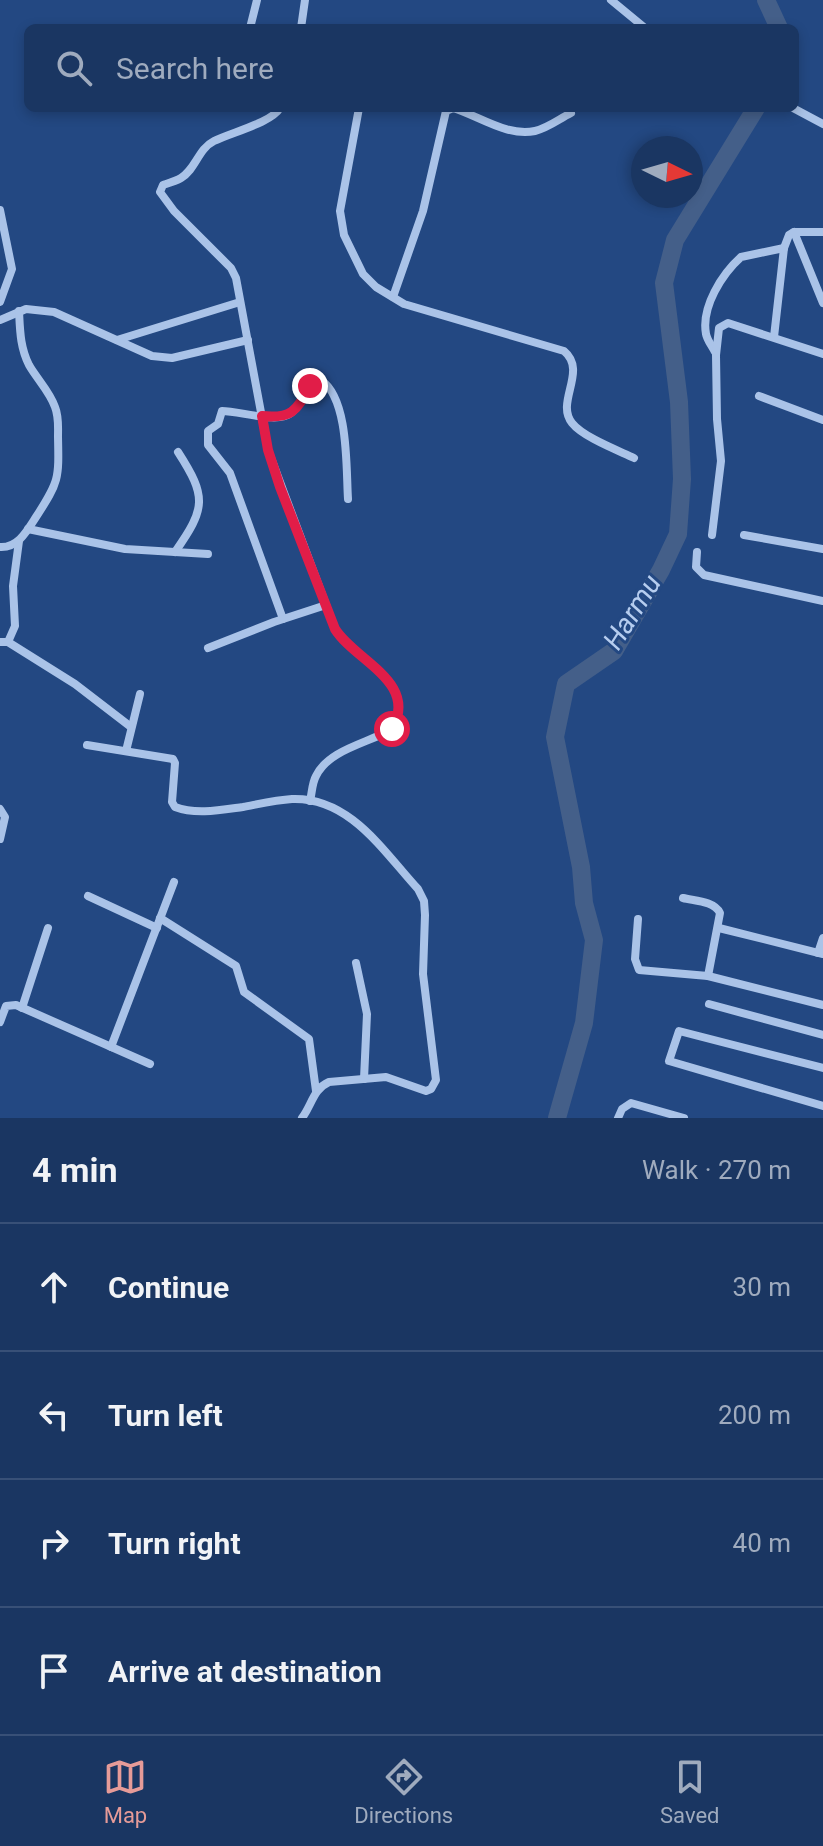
<!DOCTYPE html>
<meta charset="utf-8">
<style>
body{margin:0;font-family:Roboto,sans-serif;background:#27416b;color:#f1f3f6}
.compass{position:absolute;left:631px;top:136px;width:72px;height:72px;border-radius:50%;background:#1a3662;box-shadow:0 4px 12px #0003;rotate:95deg}
.stop{position:absolute;width:24px;height:24px;margin:-18px;border:6px solid #e11d48;border-radius:50%;background:#fff}
.stop.end{background:#e11d48;border-color:#fff;box-shadow:0 2px 8px #0008}
.list{margin:0;padding:0;list-style:none}
h2{display:flex;justify-content:space-between;align-items:center;height:104px;margin:0;padding:0 32px;font-size:34px}
h2 small{font-size:26px;font-weight:400;color:#9fabbe}
.list li{display:grid;grid-template-columns:52px 1fr auto;gap:24px;align-items:center;box-sizing:border-box;height:128px;padding:0 32px;border-top:2px solid #385077}
.list b{display:block;font-size:30px;white-space:nowrap}
.list em{font-size:26px;font-style:normal;color:#9fabbe}
.icon{flex:none;width:44px;height:44px;fill:none;stroke:currentColor;stroke-width:2;stroke-linecap:round;stroke-linejoin:round}
.map{position:relative;flex:none;width:823px;height:1118px;overflow:hidden}
.search{position:absolute;background:#1a3662;box-shadow:0 4px 12px #0003;left:24px;right:24px;top:24px;height:88px;display:flex;align-items:center;gap:20px;box-sizing:border-box;padding:0 28px;border-radius:12px;color:#9fabbe;font-size:30px}
.sheet{height:616px;background:#1a3662}
nav{display:flex;justify-content:space-around;align-items:center;box-sizing:border-box;height:112px;border-top:2px solid #385077;background:#1a3662;font-size:22px;color:#9fabbe}
nav a{display:grid;justify-items:center;gap:4px}
nav .on{color:#e69b98}
.map>svg:first-child{display:block}
.lines{fill:none;stroke-linecap:round;stroke-linejoin:round}
.river{stroke:#445f89;stroke-width:18}
.street{stroke:#aac3e8;stroke-width:8}
.route{stroke:#e11d48;stroke-width:10}
.labels{text-anchor:middle;dominant-baseline:central;stroke-width:6;stroke-linejoin:round;paint-order:stroke}
.water-label{font-size:28px;font-style:italic;fill:#b6cdef;stroke:#234882}
</style>
<div class="map">
<svg width="823" height="1118" viewBox="0 0 823 1118">
<rect width="100%" height="100%" fill="#234882"/>
<g class="lines">
<g class="river">
<polyline points="766,0 779,28"/>
<polyline points="557,1118 584,1023 594,940 584,903 581,867 555,737 566,684 614,651 661,570 678,534 682,479 679,402 664,283 675,240 756,108"/>
</g>
<g class="street">
<polyline points="611,0 645,28"/>
<polyline points="250,28 257,0"/>
<polyline points="301,28 305,0"/>
<path d="M280,108C271,123 232,132 214,141C198,149 196,169 181,178C176,181 169,183 163,185L160,192L174,211L231,268L236,278L268,450L335,629C355,661 419,682 392,729C369,743 329,749 316,776C312,783 312,793 310,801"/>
<path d="M359,108L340,211L344,235L363,274L376,287L404,304L564,351C588,371 555,402 572,423C583,437 617,450 634,458"/>
<polyline points="793,108 823,124"/>
<polyline points="0,210 12,269 0,302"/>
<polyline points="794,232 823,303"/>
<path d="M393,297L423,211L446,111L453,108C479,116 507,137 535,131C548,128 559,119 571,113"/>
<polyline points="0,320 26,309 54,312 152,356 172,358 248,340"/>
<polyline points="774,337 784,248 789,235 794,232 823,232"/>
<polyline points="117,340 240,302"/>
<path d="M715,352C712,346 707,340 706,334C701,307 722,274 741,257L784,248"/>
<polyline points="759,396 823,420"/>
<polyline points="28,529 125,549 208,554"/>
<polyline points="712,535 721,461 717,419 716,355 719,328 728,323 823,354"/>
<polyline points="744,535 823,549"/>
<path d="M0,547C18,548 27,531 36,517C59,482 59,479 58,437C58,426 59,417 55,407C50,392 37,379 29,365C20,347 20,330 19,311"/>
<path d="M175,552C206,508 207,497 178,452"/>
<polyline points="697,552 696,567 704,575 823,601"/>
<path d="M283,619L230,473L208,445V431L218,424L222,411C240,411 278,424 291,413C301,405 306,392 314,382L321,380C349,399 346,468 348,499"/>
<polyline points="0,642 8,642 15,626 13,586 19,541"/>
<polyline points="8,642 75,684 131,727"/>
<polyline points="208,648 274,622 326,605"/>
<path d="M87,745L173,759L175,763L172,802L175,807C196,815 221,810 243,807C259,804 276,800 292,799C350,797 383,851 418,889L424,901L425,915L423,974L436,1080L431,1089L426,1091L386,1077L329,1082C313,1089 312,1105 302,1118"/>
<polyline points="126,751 140,694"/>
<polyline points="0,809 5,817 0,839"/>
<polyline points="88,896 157,928"/>
<path d="M683,898C695,901 714,901 720,913L708,976"/>
<polyline points="160,918 236,966 244,992 309,1039 316,1091"/>
<polyline points="638,919 635,959 639,970 708,976 823,1005"/>
<polyline points="719,928 823,954"/>
<polyline points="818,953 823,938"/>
<polyline points="356,963 367,1014 364,1079"/>
<polyline points="709,1004 823,1035"/>
<polyline points="22,1008 48,928"/>
<polyline points="0,1022 6,1006 16,1005 150,1064"/>
<polyline points="111,1047 174,882"/>
<polyline points="823,1068 679,1031 669,1061 823,1106"/>
<polyline points="618,1118 622,1109 631,1103 684,1118"/>
</g>
</g>
<g class="lines">
<path class="route" d="M310,386C296,411 292,419 262,416L268,450L280,487L335,629C355,661 419,682 392,729"/>
</g>
<g class="labels">
<g class="water-label">
<text transform="translate(632 612) rotate(-58)">Harmu</text>
</g>
</g>
</svg>
<svg class="compass" viewBox="-18 -18 36 36"><path d="M0-13l5 13h-10z" fill="#e53935"/><path d="M0 13l5-13h-10z" fill="#9fabbe"/></svg>
<div class="stop" style="left:392px;top:729px"></div>
<div class="stop end" style="left:310px;top:386px"></div>
<div class="search"><svg class="icon" aria-label="search" viewBox="0 0 24 24"><circle cx="10" cy="10" r="6"/><path d="M15 15l6 6"/></svg>Search here</div>
</div>
<section class="sheet">
<h2>4 min<small>Walk · 270 m</small></h2>
<ul class="list">
<li><svg class="icon" aria-label="ahead" viewBox="0 0 24 24"><path d="M12 20V5M6 11l6-6 6 6"/></svg><div><b>Continue</b></div><em>30 m</em></li>
<li><svg class="icon" aria-label="left" viewBox="0 0 24 24"><path d="M17 20v-9H6M10 6l-5 5 5 5"/></svg><div><b>Turn left</b></div><em>200 m</em></li>
<li><svg class="icon" aria-label="right" viewBox="0 0 24 24"><path d="M7 20v-9h11M14 6l5 5-5 5"/></svg><div><b>Turn right</b></div><em>40 m</em></li>
<li><svg class="icon" aria-label="arrive" viewBox="0 0 24 24"><path d="M6 21V4h12l-3 4 3 4H6"/></svg><div><b>Arrive at destination</b></div></li>
</ul>
</section>
<nav>
<a class="on"><svg class="icon" aria-label="map" viewBox="0 0 24 24"><path d="M3 6l6-2 6 2 6-2v14l-6 2-6-2-6 2zM9 4v14M15 6v14"/></svg>Map</a>
<a><svg class="icon" aria-label="directions" viewBox="0 0 24 24"><path d="M12 3l9 9-9 9-9-9zM9 14v-3h6M13 9l2 2-2 2"/></svg>Directions</a>
<a><svg class="icon" aria-label="saved" viewBox="0 0 24 24"><path d="M7 4h10v16l-5-4-5 4z"/></svg>Saved</a>
</nav>
